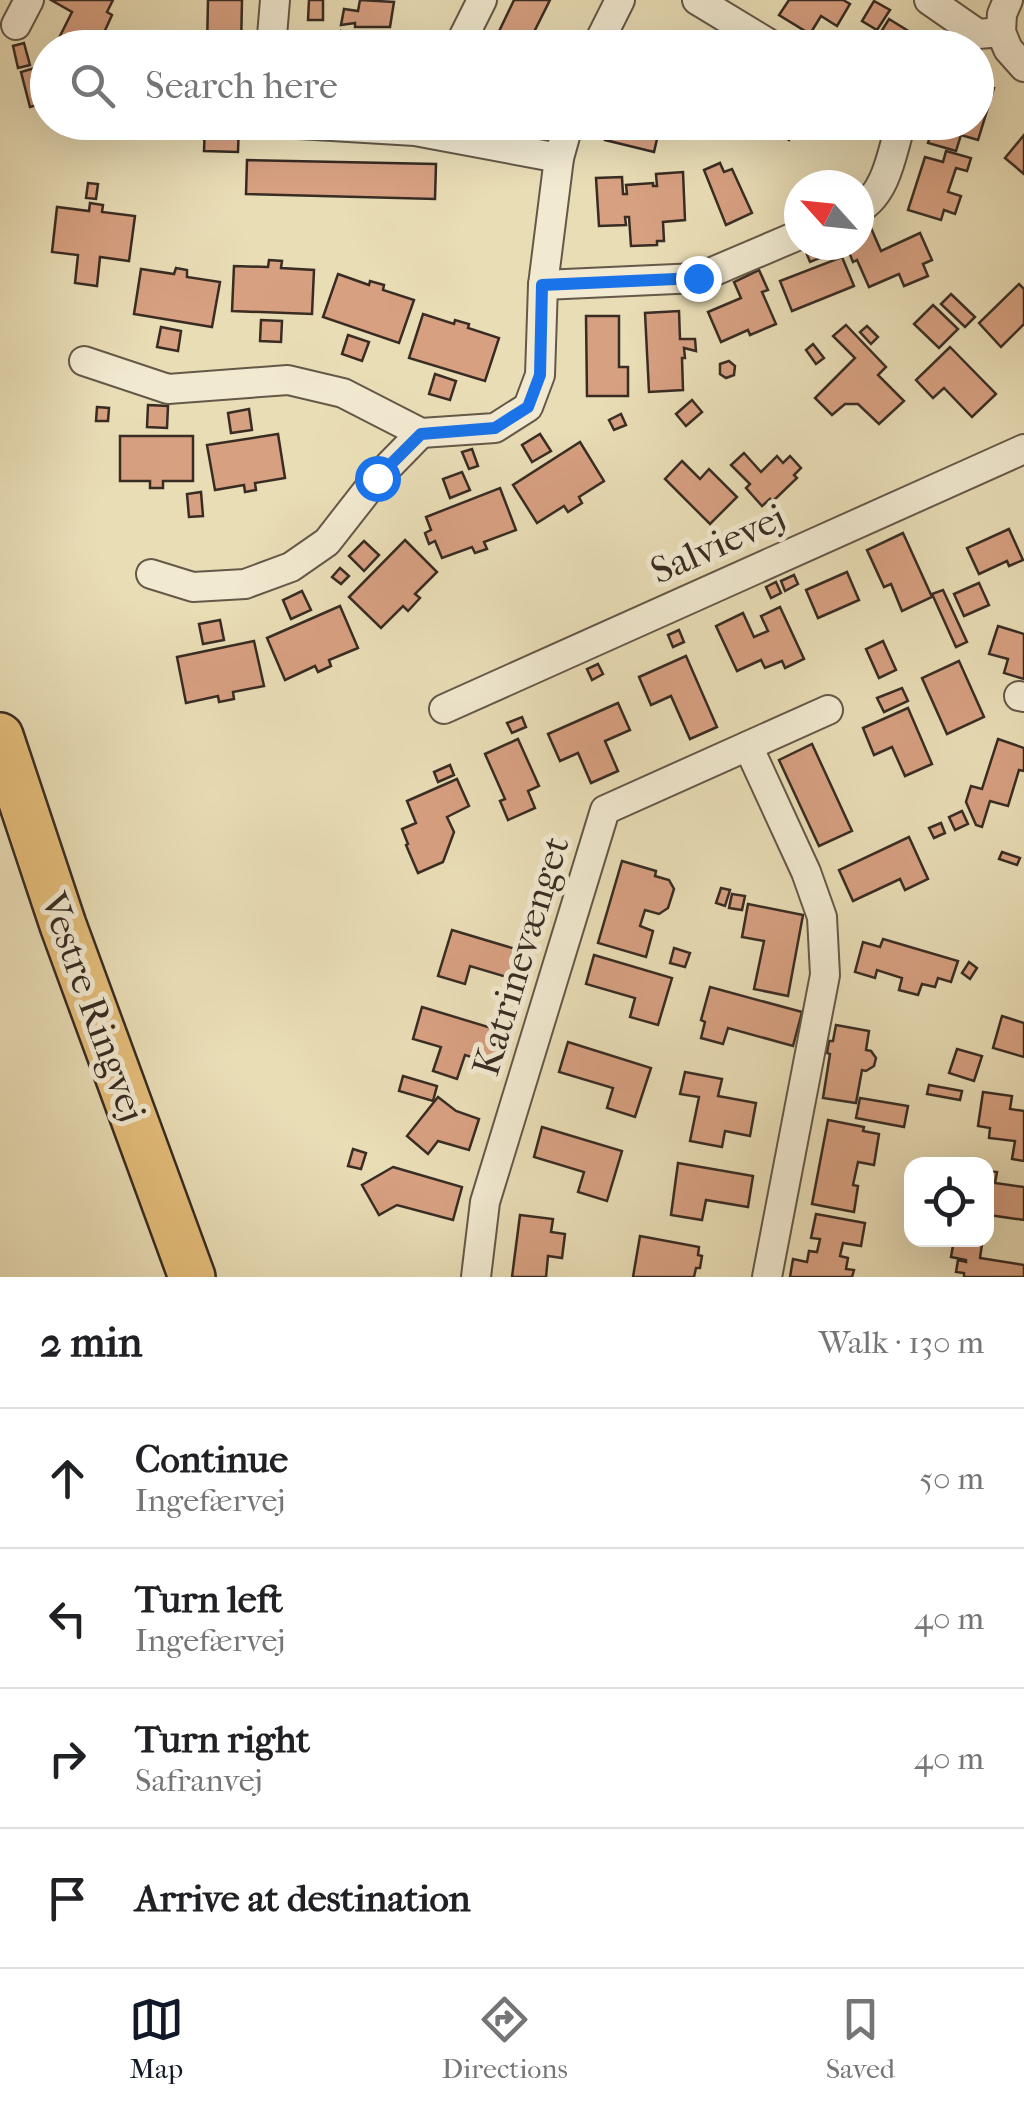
<!DOCTYPE html>
<meta charset="utf-8">
<style>
body{margin:0;font-family:"IM FELL French Canon",serif;background:#f6f6f6;color:#202124}
.controls{position:absolute;right:30px;bottom:30px;display:grid;overflow:hidden;border-radius:20px;box-shadow:0 10px 40px #0002}
.controls button{width:90px;height:90px;display:grid;place-items:center;padding:0;border:0;border-bottom:2px solid #e0e0e0;background:#fff;color:#202124;font:50px sans-serif}
.compass{position:absolute;left:784px;top:170px;width:90px;height:90px;border-radius:50%;background:#fff;box-shadow:0 10px 40px #0002;rotate:297deg}
.stop{position:absolute;width:30px;height:30px;margin:-22px;border:8px solid #1a73e8;border-radius:50%;background:#fff}
.stop.end{background:#1a73e8;border-color:#fff;box-shadow:0 2px 10px #0008}
.list{margin:0;padding:0;list-style:none}
h2{display:flex;justify-content:space-between;align-items:center;height:130px;margin:0;padding:0 40px;font-size:42px}
h2 small{font-size:32px;font-weight:400;color:#757577}
.list li{display:grid;grid-template-columns:65px 1fr auto;gap:30px;align-items:center;box-sizing:border-box;height:140px;padding:0 40px;border-top:2px solid #e0e0e0}
.list b{display:block;font-size:38px;white-space:nowrap}
.list p{margin:0;font-size:32px;white-space:nowrap;color:#757577}
.list em{font-size:32px;font-style:normal;color:#757577}
.icon{flex:none;width:55px;height:55px;fill:none;stroke:currentColor;stroke-width:2;stroke-linecap:round;stroke-linejoin:round}
.map{position:relative;flex:none;width:1024px;height:1277px;overflow:hidden}
.search{position:absolute;background:#fff;box-shadow:0 10px 40px #0002;left:30px;right:30px;top:30px;height:110px;display:flex;align-items:center;gap:25px;box-sizing:border-box;padding:0 35px;border-radius:55px;color:#757577;font-size:38px}
.sheet{height:690px;background:#fff}
nav{display:flex;justify-content:space-around;align-items:center;box-sizing:border-box;height:140px;border-top:2px solid #e0e0e0;background:#fff;font-size:28px;color:#757577}
nav a{display:grid;justify-items:center;gap:5px}
nav .on{color:#111827}
.map>svg:first-child{display:block}
.building{fill:#d7a081;stroke:#382c23;stroke-width:2.5}
.lines{fill:none;stroke-linecap:round;stroke-linejoin:round}
.street-casing{stroke:#645848;stroke-width:32}
.primary-casing{stroke:#382c23;stroke-width:50}
.street{stroke:#f1e9d0;stroke-width:28}
.primary{stroke:#e4be7b;stroke-width:45}
.route{stroke:#1a73e8;stroke-width:12}
.labels{text-anchor:middle;dominant-baseline:central;stroke-width:10;stroke-linejoin:round;paint-order:stroke}
.street-label{font-size:38px;fill:#382c23;stroke:#f1e9d0}
</style>
<div class="map">
<svg width="1024" height="1277" viewBox="0 0 1024 1277">
<rect width="100%" height="100%" fill="#e9ddb6"/>
<filter id="stains"><feTurbulence type="fractalNoise" baseFrequency=".002" numOctaves="4"/><feColorMatrix values="0 0 0 0 .2 0 0 0 0 .09 0 0 0 0 .02 0 0 0 .5 -.17"/></filter>
<radialGradient id="worn" r=".72"><stop offset=".6" stop-color="#630" stop-opacity="0"/><stop offset="1" stop-color="#630" stop-opacity=".3"/></radialGradient>
<g class="building">
<polygon points="51,0 113,0 107,12 112,15 97,48 79,48 59,38 72,12"/>
<polygon points="208,0 242,0 241,48 207,48"/>
<polygon points="309,0 323,0 323,20 308,20"/>
<polygon points="360,0 394,2 390,27 355,27 355,23 341,25 344,9 358,11"/>
<polygon points="514,0 550,0 526,48 491,48"/>
<polygon points="789,0 843,0 850,4 837,26 821,16 810,34 779,15"/>
<polygon points="874,1 890,10 877,30 862,21"/>
<polygon points="889,19 931,45 929,48 871,48"/>
<polygon points="341,31 388,40 386,48 337,48"/>
<rect x="290" y="33" width="8" height="15"/>
<polygon points="687,35 707,48 680,48"/>
<polygon points="650,37 666,48 644,48"/>
<polygon points="24,43 30,65 18,68 13,46"/>
<polygon points="48,64 48,102 30,107 21,72"/>
<polygon points="976,83 994,88 978,140 961,135 956,151 928,143 934,123 947,128 949,122 976,122"/>
<polygon points="205,122 239,122 238,152 204,151"/>
<polygon points="609,122 647,122 660,126 654,152 605,140"/>
<polygon points="760,122 799,122 789,140"/>
<polygon points="1024,135 1024,174 1005,158"/>
<polygon points="946,151 971,158 967,171 956,168 948,192 961,196 955,214 944,210 941,220 908,210 925,157 943,162"/>
<polygon points="247,160 436,164 435,199 246,194"/>
<polygon points="720,163 724,172 732,169 752,213 726,225 704,170"/>
<polygon points="683,172 685,220 663,222 664,241 657,241 657,245 631,246 629,217 625,217 626,225 599,226 596,178 622,177 623,194 627,194 626,185 653,183 653,186 657,186 656,174"/>
<polygon points="88,183 98,184 96,199 86,198"/>
<polygon points="90,203 103,205 102,212 135,216 129,261 100,257 97,286 75,283 78,255 52,252 57,207 89,211"/>
<polygon points="871,228 881,251 920,233 932,260 923,264 928,276 904,286 899,274 869,287 857,260 853,262 846,245 859,245 859,233"/>
<polygon points="822,245 838,245 840,250 810,262 806,252"/>
<polygon points="842,257 854,286 792,311 780,281"/>
<polygon points="269,260 282,261 281,268 314,270 312,314 232,311 234,266 268,267"/>
<polygon points="176,268 187,270 187,277 220,282 212,327 134,314 141,269 174,274"/>
<polygon points="759,270 768,290 762,292 776,324 750,335 748,330 721,342 708,312 741,298 734,282"/>
<polygon points="338,274 369,285 370,281 384,285 383,290 414,300 399,343 323,317"/>
<polygon points="1019,284 1024,289 1024,324 1001,347 979,323"/>
<polygon points="951,294 975,317 965,327 941,304"/>
<polygon points="933,305 958,329 939,348 914,324"/>
<polygon points="679,311 680,339 695,339 696,351 684,348 685,358 682,358 683,390 649,392 645,313"/>
<polygon points="423,314 454,324 455,320 469,324 468,328 499,338 485,381 409,358"/>
<polygon points="586,316 619,316 619,367 628,367 628,396 587,396"/>
<polygon points="261,320 282,321 281,342 260,341"/>
<polygon points="846,325 886,367 878,375 904,401 879,424 858,404 845,404 832,415 815,398 855,358 833,336"/>
<polygon points="867,326 878,337 871,344 860,332"/>
<polygon points="161,327 181,331 178,351 157,347"/>
<polygon points="348,335 369,342 362,361 342,354"/>
<polygon points="813,344 824,358 816,364 806,350"/>
<polygon points="950,347 996,394 972,417 944,388 933,398 916,380"/>
<polygon points="729,361 735,366 734,375 726,378 720,374 720,364"/>
<polygon points="435,374 456,381 450,400 429,394"/>
<polygon points="692,400 702,412 686,426 676,414"/>
<polygon points="148,405 168,406 167,428 147,427"/>
<polygon points="97,407 109,408 108,421 96,421"/>
<polygon points="249,409 252,430 231,433 228,413"/>
<polygon points="621,414 626,425 614,430 609,420"/>
<polygon points="278,434 285,478 255,483 256,490 245,492 244,485 215,490 207,445"/>
<polygon points="540,434 551,451 532,462 522,445"/>
<polygon points="120,436 193,436 193,481 163,481 163,488 150,488 150,481 120,481"/>
<polygon points="580,442 604,481 579,497 582,503 568,512 564,506 537,523 513,485"/>
<polygon points="472,449 478,466 469,469 462,452"/>
<polygon points="744,453 761,472 777,456 783,463 790,456 801,468 794,475 797,478 772,502 770,499 762,506 746,488 750,484 731,465"/>
<polygon points="682,461 700,479 709,469 737,497 710,524 665,479"/>
<polygon points="462,472 470,490 450,498 443,479"/>
<polygon points="500,488 516,530 484,542 487,549 475,553 472,547 442,558 435,541 429,544 425,533 431,530 426,517"/>
<polygon points="201,492 203,516 189,517 187,494"/>
<polygon points="1009,529 1023,560 1009,566 1007,561 979,574 967,548"/>
<polygon points="903,533 932,597 902,611 891,584 884,587 867,550"/>
<polygon points="405,540 437,572 415,594 420,598 408,611 403,606 381,628 349,597"/>
<polygon points="364,541 379,555 364,571 349,556"/>
<polygon points="340,568 349,576 341,584 332,577"/>
<polygon points="847,572 859,600 818,618 806,590"/>
<polygon points="794,575 798,584 785,591 781,581"/>
<polygon points="776,582 781,593 771,598 766,587"/>
<polygon points="979,583 989,605 964,616 954,594"/>
<polygon points="943,590 967,642 956,647 932,594"/>
<polygon points="302,591 311,610 291,619 283,600"/>
<polygon points="340,606 358,648 329,660 331,666 318,672 315,666 285,680 267,638"/>
<polygon points="780,607 804,659 785,668 782,661 765,668 761,660 737,671 716,626 743,613 754,637 768,631 761,616"/>
<polygon points="220,620 224,640 203,644 199,624"/>
<polygon points="998,626 1024,634 1024,679 1004,673 1008,659 989,654"/>
<polygon points="679,630 684,642 673,647 668,635"/>
<polygon points="254,641 264,686 233,692 234,699 219,702 218,696 186,703 177,657"/>
<polygon points="883,641 896,670 879,678 866,649"/>
<polygon points="686,656 717,727 690,739 671,696 651,705 639,677"/>
<polygon points="959,661 984,717 947,734 922,678"/>
<polygon points="598,664 603,674 592,680 587,669"/>
<polygon points="902,688 908,701 884,712 877,698"/>
<polygon points="618,703 630,730 605,741 618,771 591,783 578,753 560,761 548,734"/>
<polygon points="908,708 932,764 905,776 892,747 874,755 863,728"/>
<polygon points="522,717 526,727 512,733 507,723"/>
<polygon points="518,739 539,786 528,791 535,808 508,820 500,801 505,799 485,754"/>
<polygon points="998,739 1024,748 1024,771 1019,770 1008,806 990,801 982,827 976,825 966,802 971,786 982,789"/>
<polygon points="812,744 852,831 819,846 779,760"/>
<polygon points="450,765 454,775 438,782 434,772"/>
<polygon points="457,779 469,806 447,817 454,832 443,862 418,873 406,845 408,844 402,829 416,823 407,801"/>
<polygon points="962,811 968,824 955,830 949,817"/>
<polygon points="941,823 945,833 934,838 929,828"/>
<polygon points="909,837 928,879 905,890 900,879 853,901 839,870"/>
<polygon points="1002,852 1020,858 1017,865 999,859"/>
<polygon points="622,861 656,871 655,876 669,880 674,889 668,908 659,914 645,910 640,926 653,931 646,957 598,943"/>
<polygon points="721,888 730,890 725,906 716,903"/>
<polygon points="732,894 745,896 742,910 729,908"/>
<polygon points="748,904 803,915 788,996 754,989 764,941 742,937"/>
<polygon points="452,930 529,953 520,981 470,966 465,984 438,976"/>
<polygon points="883,939 958,961 951,982 938,978 935,987 922,984 918,995 899,990 902,978 877,970 875,978 855,972 863,942 880,947"/>
<polygon points="674,948 690,953 685,967 670,963"/>
<polygon points="594,955 672,978 658,1025 630,1017 635,998 586,984"/>
<polygon points="969,962 977,968 970,979 962,973"/>
<polygon points="710,987 802,1012 793,1046 728,1028 723,1044 701,1038 705,1022 701,1020"/>
<polygon points="422,1007 508,1033 498,1065 465,1055 457,1079 433,1071 441,1047 413,1039"/>
<polygon points="1002,1016 1024,1023 1024,1057 993,1048"/>
<polygon points="836,1025 869,1031 866,1050 871,1051 876,1058 874,1066 866,1071 862,1070 856,1103 823,1098 830,1054 827,1053 829,1041 833,1041"/>
<polygon points="568,1042 651,1068 635,1117 607,1108 613,1088 559,1072"/>
<polygon points="957,1049 982,1056 974,1081 949,1073"/>
<polygon points="685,1072 722,1079 718,1096 756,1103 750,1136 725,1131 722,1147 690,1141 699,1097 680,1094"/>
<polygon points="403,1076 437,1086 433,1101 399,1091"/>
<polygon points="929,1085 962,1091 960,1100 927,1094"/>
<polygon points="983,1092 1012,1096 1010,1109 1024,1111 1024,1161 1012,1159 1015,1141 989,1138 990,1128 978,1126"/>
<polygon points="438,1097 456,1111 479,1119 469,1150 438,1141 428,1154 407,1136"/>
<polygon points="860,1098 908,1106 904,1127 856,1118"/>
<polygon points="828,1120 864,1127 863,1131 879,1134 874,1165 858,1162 853,1185 858,1186 854,1212 812,1204"/>
<polygon points="542,1127 622,1151 607,1201 578,1192 584,1172 534,1157"/>
<polygon points="353,1149 366,1153 361,1169 348,1166"/>
<polygon points="678,1163 753,1176 748,1207 706,1200 702,1220 671,1215"/>
<polygon points="393,1167 462,1187 453,1220 397,1205 379,1215 362,1185"/>
<polygon points="986,1171 997,1172 995,1183 1024,1187 1024,1220 989,1215 986,1228"/>
<polygon points="816,1214 865,1223 861,1246 843,1243 840,1256 848,1258 846,1269 854,1270 852,1277 790,1277 793,1259 807,1262 809,1251 817,1252 820,1239 811,1238"/>
<polygon points="520,1215 553,1219 551,1232 565,1234 562,1258 548,1256 546,1277 512,1277"/>
<polygon points="640,1236 699,1247 698,1255 702,1256 700,1268 696,1268 694,1277 633,1277"/>
<polygon points="954,1240 982,1244 980,1258 1024,1265 1024,1277 964,1277 964,1273 956,1272 958,1260 966,1262 966,1260 951,1257"/>
</g>
<g class="lines">
<g class="street-casing">
<g id="street">
<polyline points="697,0 776,48"/>
<polyline points="929,0 978,34 1001,32 1008,49 1024,67"/>
<polyline points="16,25 29,0"/>
<polyline points="1001,32 1002,14 1008,0"/>
<polyline points="271,48 275,0"/>
<polyline points="458,48 482,0"/>
<polyline points="596,48 620,0"/>
<polyline points="265,122 415,131 559,158"/>
<path d="M859,209C887,193 892,152 901,123L900,122"/>
<polyline points="543,285 698,278 799,235"/>
<polyline points="84,361 168,389 288,380 343,393 421,433 495,428 528,407 540,375 543,285 559,158 569,122"/>
<polyline points="151,574 193,587 245,584 291,567 327,542 377,478 421,433"/>
<polyline points="1019,696 1024,697"/>
<polyline points="444,709 1024,449"/>
<polyline points="748,746 806,872 822,917 825,975 767,1277"/>
<polyline points="476,1277 485,1202 605,810 828,710"/>
</g>
</g>
<g class="primary-casing">
<polyline id="primary" points="0,736 63,925 192,1277"/>
</g>
<use href="#street" class="street"/>
<use href="#primary" class="primary"/>
</g>
<g class="lines">
<polyline class="route" points="377,478 421,434 495,428 528,407 540,375 542,285 698,278"/>
</g>
<g class="labels">
<g class="street-label">
<text transform="translate(718 544) rotate(-24)">Salvievej</text>
<text transform="translate(521 956) rotate(-73)">Katrinevænget</text>
<text transform="translate(93 1007) rotate(70)">Vestre Ringvej</text>
</g>
</g>
<rect width="100%" height="100%" filter="url(#stains)"/>
<rect width="100%" height="100%" fill="url(#worn)"/>
</svg>
<div class="controls">
<button><svg class="icon" aria-label="locate" viewBox="0 0 24 24"><circle cx="12" cy="12" r="6"/><path d="M12 2v4M12 18v4M2 12h4M18 12h4"/></svg></button>
</div>
<svg class="compass" viewBox="-18 -18 36 36"><path d="M0-13l5 13h-10z" fill="#e53935"/><path d="M0 13l5-13h-10z" fill="#757577"/></svg>
<div class="stop" style="left:377px;top:478px"></div>
<div class="stop end" style="left:698px;top:278px"></div>
<div class="search"><svg class="icon" aria-label="search" viewBox="0 0 24 24"><circle cx="10" cy="10" r="6"/><path d="M15 15l6 6"/></svg>Search here</div>
</div>
<section class="sheet">
<h2>2 min<small>Walk · 130 m</small></h2>
<ul class="list">
<li><svg class="icon" aria-label="ahead" viewBox="0 0 24 24"><path d="M12 20V5M6 11l6-6 6 6"/></svg><div><b>Continue</b><p>Ingefærvej</p></div><em>50 m</em></li>
<li><svg class="icon" aria-label="left" viewBox="0 0 24 24"><path d="M17 20v-9H6M10 6l-5 5 5 5"/></svg><div><b>Turn left</b><p>Ingefærvej</p></div><em>40 m</em></li>
<li><svg class="icon" aria-label="right" viewBox="0 0 24 24"><path d="M7 20v-9h11M14 6l5 5-5 5"/></svg><div><b>Turn right</b><p>Safranvej</p></div><em>40 m</em></li>
<li><svg class="icon" aria-label="arrive" viewBox="0 0 24 24"><path d="M6 21V4h12l-3 4 3 4H6"/></svg><div><b>Arrive at destination</b></div></li>
</ul>
</section>
<nav>
<a class="on"><svg class="icon" aria-label="map" viewBox="0 0 24 24"><path d="M3 6l6-2 6 2 6-2v14l-6 2-6-2-6 2zM9 4v14M15 6v14"/></svg>Map</a>
<a><svg class="icon" aria-label="directions" viewBox="0 0 24 24"><path d="M12 3l9 9-9 9-9-9zM9 14v-3h6M13 9l2 2-2 2"/></svg>Directions</a>
<a><svg class="icon" aria-label="saved" viewBox="0 0 24 24"><path d="M7 4h10v16l-5-4-5 4z"/></svg>Saved</a>
</nav>
